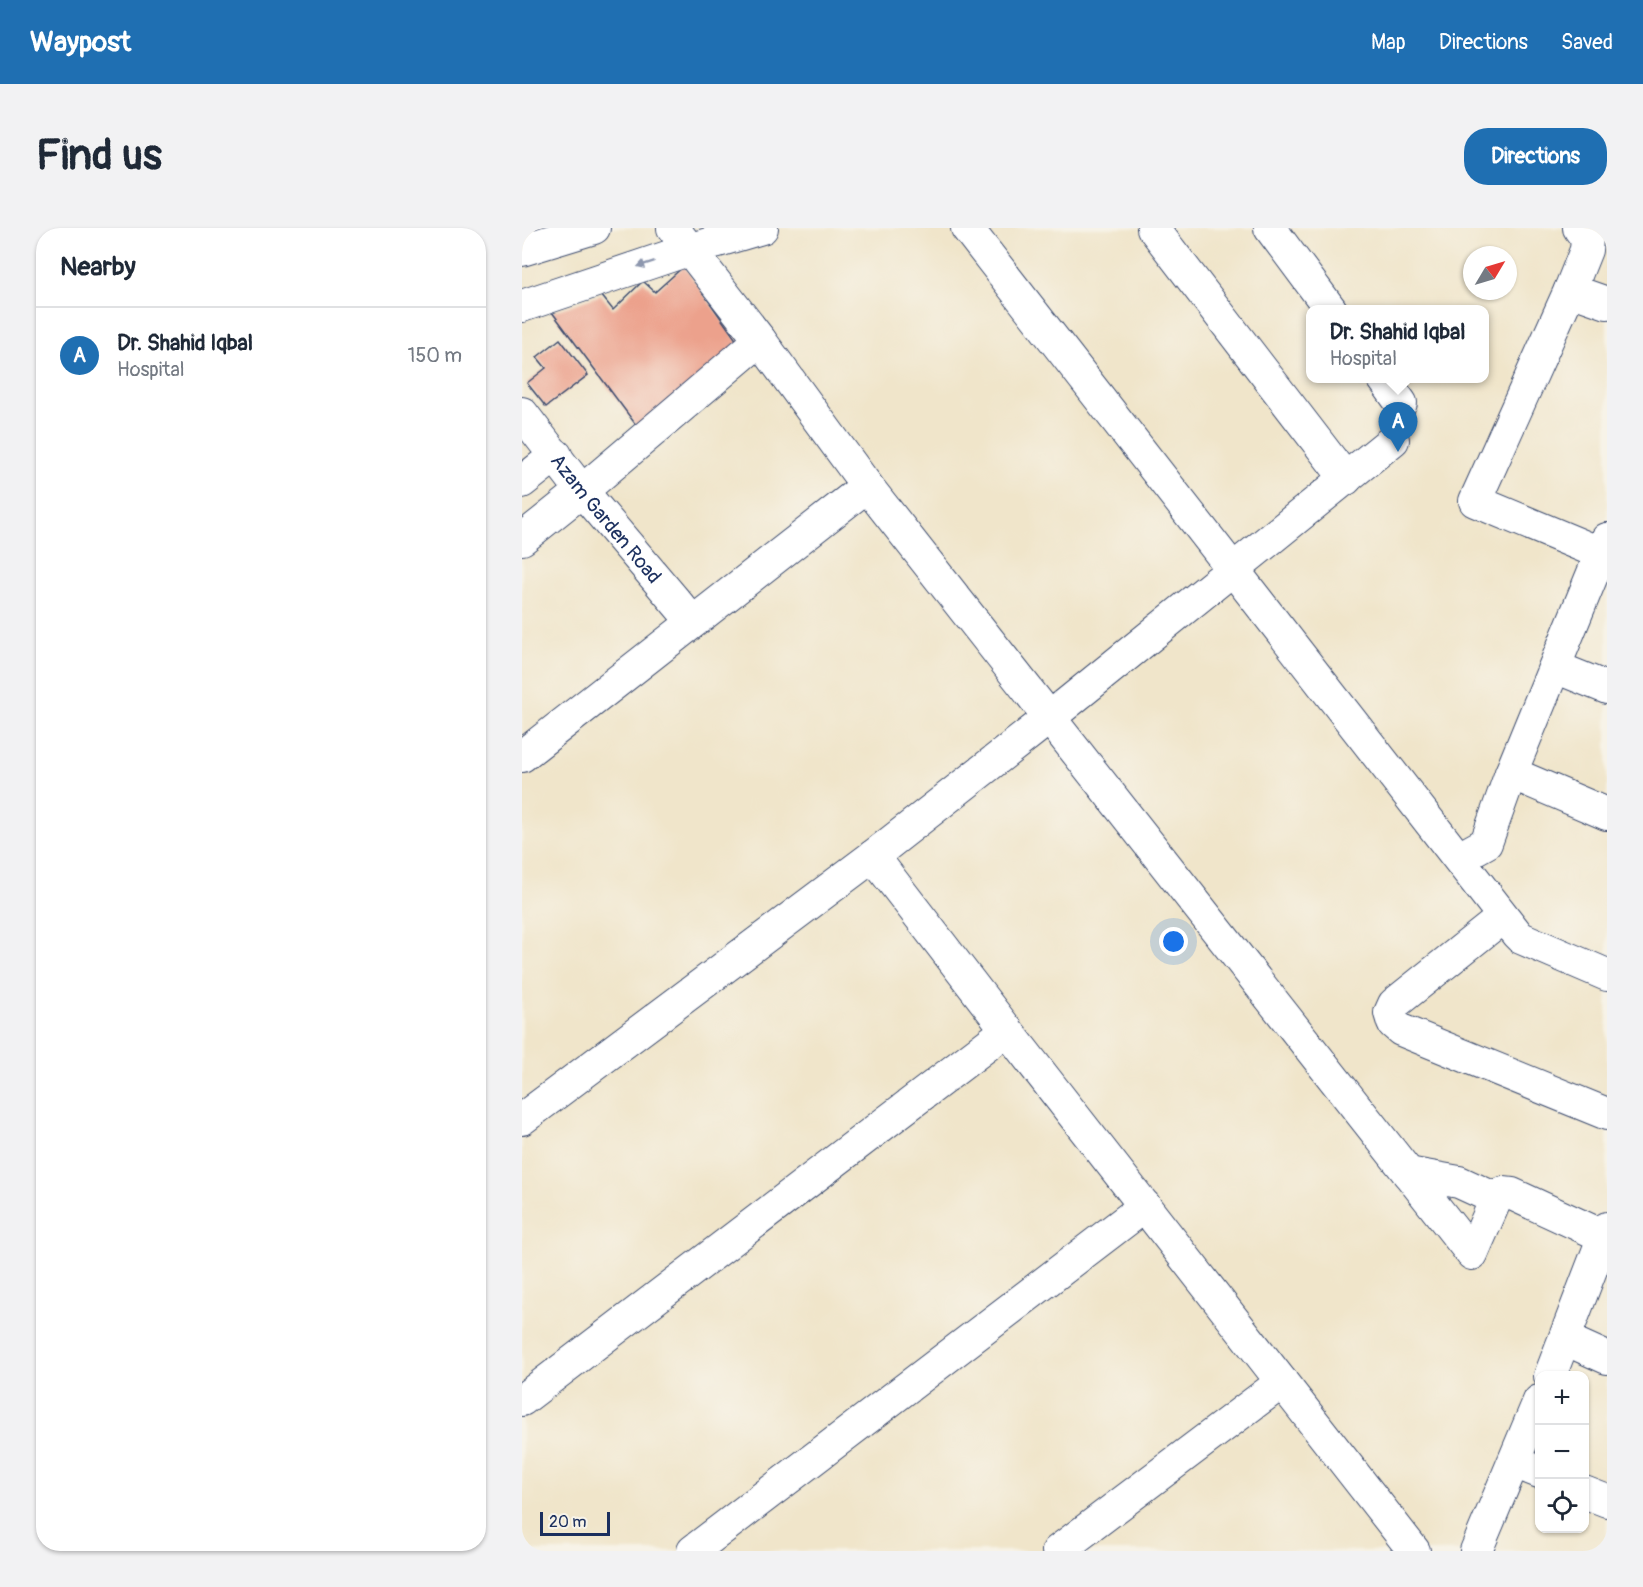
<!DOCTYPE html>
<meta charset="utf-8">
<style>
body{margin:0;font-family:Pangolin,sans-serif;background:#f2f2f3;color:#1f2937}
.controls{position:absolute;right:18px;bottom:18px;display:grid;overflow:hidden;border-radius:12px;box-shadow:0 2px 4px #0004}
.controls button{width:54px;height:54px;display:grid;place-items:center;padding:0;border:0;border-bottom:2px solid #e0e1e3;background:#fff;color:#1f2937;font:30px sans-serif}
.compass{position:absolute;left:941px;top:18px;width:54px;height:54px;border-radius:50%;background:#fff;box-shadow:0 2px 4px #0004;rotate:52deg}
.scale{position:absolute;left:18px;bottom:15px;width:70px;box-sizing:border-box;padding-left:6px;border:3px solid #1b2f5e;border-top:0;font-size:16px;line-height:21px;white-space:nowrap;color:#1b2f5e;-webkit-text-stroke:4px #f7f3e8;paint-order:stroke}
.you{position:absolute;left:652px;top:714px;width:21px;height:21px;margin:-15px;border:4px solid #fff;border-radius:50%;background:#1a73e8;box-shadow:0 0 0 9px #1a73e833}
.badge{display:grid;place-items:center;width:39px;height:39px;border-radius:50%;background:#1f6fb2;color:#fff;font-size:20px;font-weight:700}
.pin{position:absolute;translate:-50% -50px;filter:drop-shadow(0 2px 3px #0008)}
.pin::after{content:'';position:absolute;top:32px;width:21px;height:18px;background:inherit;clip-path:polygon(0 0,100% 0,50% 100%)}
.popup{position:absolute;left:784px;top:77px;width:183px;height:78px;box-sizing:border-box;display:grid;place-content:center;border-radius:12px;background:#fff;filter:drop-shadow(0 2px 4px #0005);font-size:20px;white-space:nowrap;color:#747a83}
.popup b{font-size:22px;color:#1f2937}
.popup::after{content:'';position:absolute;left:50%;top:100%;margin-left:-12px;border:12px solid transparent;border-top-color:#fff}
.list{margin:0;padding:0;list-style:none}
h2{display:flex;justify-content:space-between;align-items:center;height:78px;margin:0;padding:0 24px;font-size:26px}
h2 small{font-size:20px;font-weight:400;color:#747a83}
.list li{display:grid;grid-template-columns:39px 1fr auto;gap:18px;align-items:center;box-sizing:border-box;height:96px;padding:0 24px;border-top:2px solid #e0e1e3}
.list b{display:block;font-size:22px;white-space:nowrap}
.list p{margin:0;font-size:20px;white-space:nowrap;color:#747a83}
.list em{font-size:20px;font-style:normal;color:#747a83}
.icon{flex:none;width:33px;height:33px;fill:none;stroke:currentColor;stroke-width:2;stroke-linecap:round;stroke-linejoin:round}
.map{position:relative;flex:none;width:1085px;height:1323px;overflow:hidden;border-radius:24px}
header{display:flex;align-items:center;gap:36px;box-sizing:border-box;height:84px;padding:0 30px;background:#1f6fb2;color:#fff}
header strong{font-size:28px}
nav{display:flex;gap:33px;margin-inline-start:auto;font-size:21px}
.intro{display:flex;align-items:center;justify-content:space-between;box-sizing:border-box;height:144px;padding:0 36px}
h1{margin:0;font-size:42px}
.button{padding:15px 27px;border-radius:24px;background:#1f6fb2;color:#fff;font-size:21px;font-weight:700}
main{display:flex;gap:36px;padding:0 36px}
aside{flex:1;background:#fff;border-radius:24px;box-shadow:0 2px 4px #0004}
.map>svg:first-child{display:block}
.building{fill:#eca18c}
.lines{fill:none;stroke-linecap:round;stroke-linejoin:round}
.minor-casing{stroke:#3b4a6e;stroke-width:34}
.minor{stroke:#fff;stroke-width:32}
.oneway{fill:#8d97ae}
.labels{text-anchor:middle;dominant-baseline:central;stroke-width:5;stroke-linejoin:round;paint-order:stroke}
.street-label{font-size:20px;fill:#1b2f5e;stroke:#f7f3e8}
</style>
<header>
<strong>Waypost</strong>
<nav><a>Map</a><a>Directions</a><a>Saved</a></nav>
</header>
<div class="intro"><h1>Find us</h1><a class="button">Directions</a></div>
<main>
<aside>
<h2>Nearby<small></small></h2>
<ul class="list">
<li><span class="badge">A</span><div><b>Dr. Shahid Iqbal</b><p>Hospital</p></div><em>150 m</em></li>
</ul>
</aside>
<div class="map">
<svg width="1085" height="1323" viewBox="0 0 1085 1323">
<rect width="100%" height="100%" fill="#f7f3e8"/>
<filter id="ink" filterUnits="userSpaceOnUse"><feTurbulence type="fractalNoise" baseFrequency=".0167" numOctaves="2"/><feDisplacementMap in="SourceGraphic" scale="12" xChannelSelector="R" yChannelSelector="G"/><feConvolveMatrix kernelMatrix="1 2 1 2 8 2 1 2 1" color-interpolation-filters="sRGB"/></filter>
<filter id="wash" filterUnits="userSpaceOnUse"><feTurbulence type="fractalNoise" baseFrequency=".008" numOctaves="4" result="noise"/><feDisplacementMap in="SourceGraphic" scale="24" xChannelSelector="R" yChannelSelector="G"/><feGaussianBlur stdDeviation="1.35" result="paint"/><feColorMatrix in="noise" values="0 0 0 0 0 0 0 0 0 0 0 0 0 0 0 0 0 1.4 0 .05"/><feComposite in="paint" operator="in"/></filter>
<g filter="url(#wash)">
<rect width="100%" height="100%" fill="#f0e5ca"/>
<g id="blocks">
<g class="building">
<polygon points="162,38 220,120 117,201 30,84 79,67 91,82 121,53 133,64"/>
<polygon points="38,111 66,147 24,179 5,155 24,140 15,129"/>
</g>
</g>
</g>
<g filter="url(#ink)">
<use href="#blocks" fill-opacity="0" stroke="#3b4a6e" stroke-width="1.5"/>
<g class="lines">
<g class="minor-casing">
<g id="minor">
<polyline points="151,0 238,112 345,258 950,1026 974,971 981,965 990,966 1081,1008"/>
<polyline points="445,0 995,706 999,710 1085,747"/>
<polyline points="631,0 824,251"/>
<polyline points="748,0 809,82"/>
<polyline points="1057,0 1065,11 1064,22 1048,62 953,273 1085,328"/>
<polyline points="0,22 72,0"/>
<polyline points="1048,62 1085,75"/>
<polyline points="0,78 169,21 240,0"/>
<polyline points="861,150 879,175"/>
<path id="s1" d="M0,185L60,263L170,393"/>
<polyline points="0,254 34,227"/>
<polyline points="0,311 60,263 238,112"/>
<polyline points="1033,439 1085,460"/>
<polyline points="0,528 345,258"/>
<polyline points="989,545 1085,586"/>
<polyline points="351,628 485,802 892,1323"/>
<polyline points="937,630 964,615 989,545 1085,311"/>
<polyline points="981,689 872,776 868,785 871,795 879,802 1085,886"/>
<polyline points="0,891 351,628 527,490 871,212"/>
<polyline points="886,945 937,954 974,971"/>
<polyline points="1043,1111 1085,1130"/>
<polyline points="1028,1148 1085,1000"/>
<polyline points="0,1172 485,802"/>
<polyline points="992,1234 1017,1244"/>
<polyline points="1062,1264 1085,1273"/>
<polyline points="171,1323 623,978"/>
<polyline points="536,1323 760,1154"/>
<polyline points="954,1323 1017,1173"/>
</g>
</g>
<use href="#minor" class="minor"/>
</g>
<defs><path id="oneway-solid" d="M-6-.8H1V-3.2L6.5 0L1 3.2V.8H-6Z" transform="scale(1.5)"/></defs>
<use class="oneway" href="#oneway-solid" transform="translate(124 36) rotate(162)"/>
</g>
<g class="labels">
<g class="street-label">
<text stroke="none"><textPath href="#s1" startOffset="135">Azam Garden Road</textPath></text>
</g>
</g>
</svg>
<div class="controls">
<button>+</button>
<button>−</button>
<button><svg class="icon" aria-label="locate" viewBox="0 0 24 24"><circle cx="12" cy="12" r="6"/><path d="M12 2v4M12 18v4M2 12h4M18 12h4"/></svg></button>
</div>
<svg class="compass" viewBox="-18 -18 36 36"><path d="M0-13l5 13h-10z" fill="#e53935"/><path d="M0 13l5-13h-10z" fill="#747a83"/></svg>
<div class="scale">20 m</div>
<div class="you"></div>
<div class="pin badge" style="left:876px;top:224px">A</div>
<div class="popup"><b>Dr. Shahid Iqbal</b>Hospital</div>
</div>
</main>
